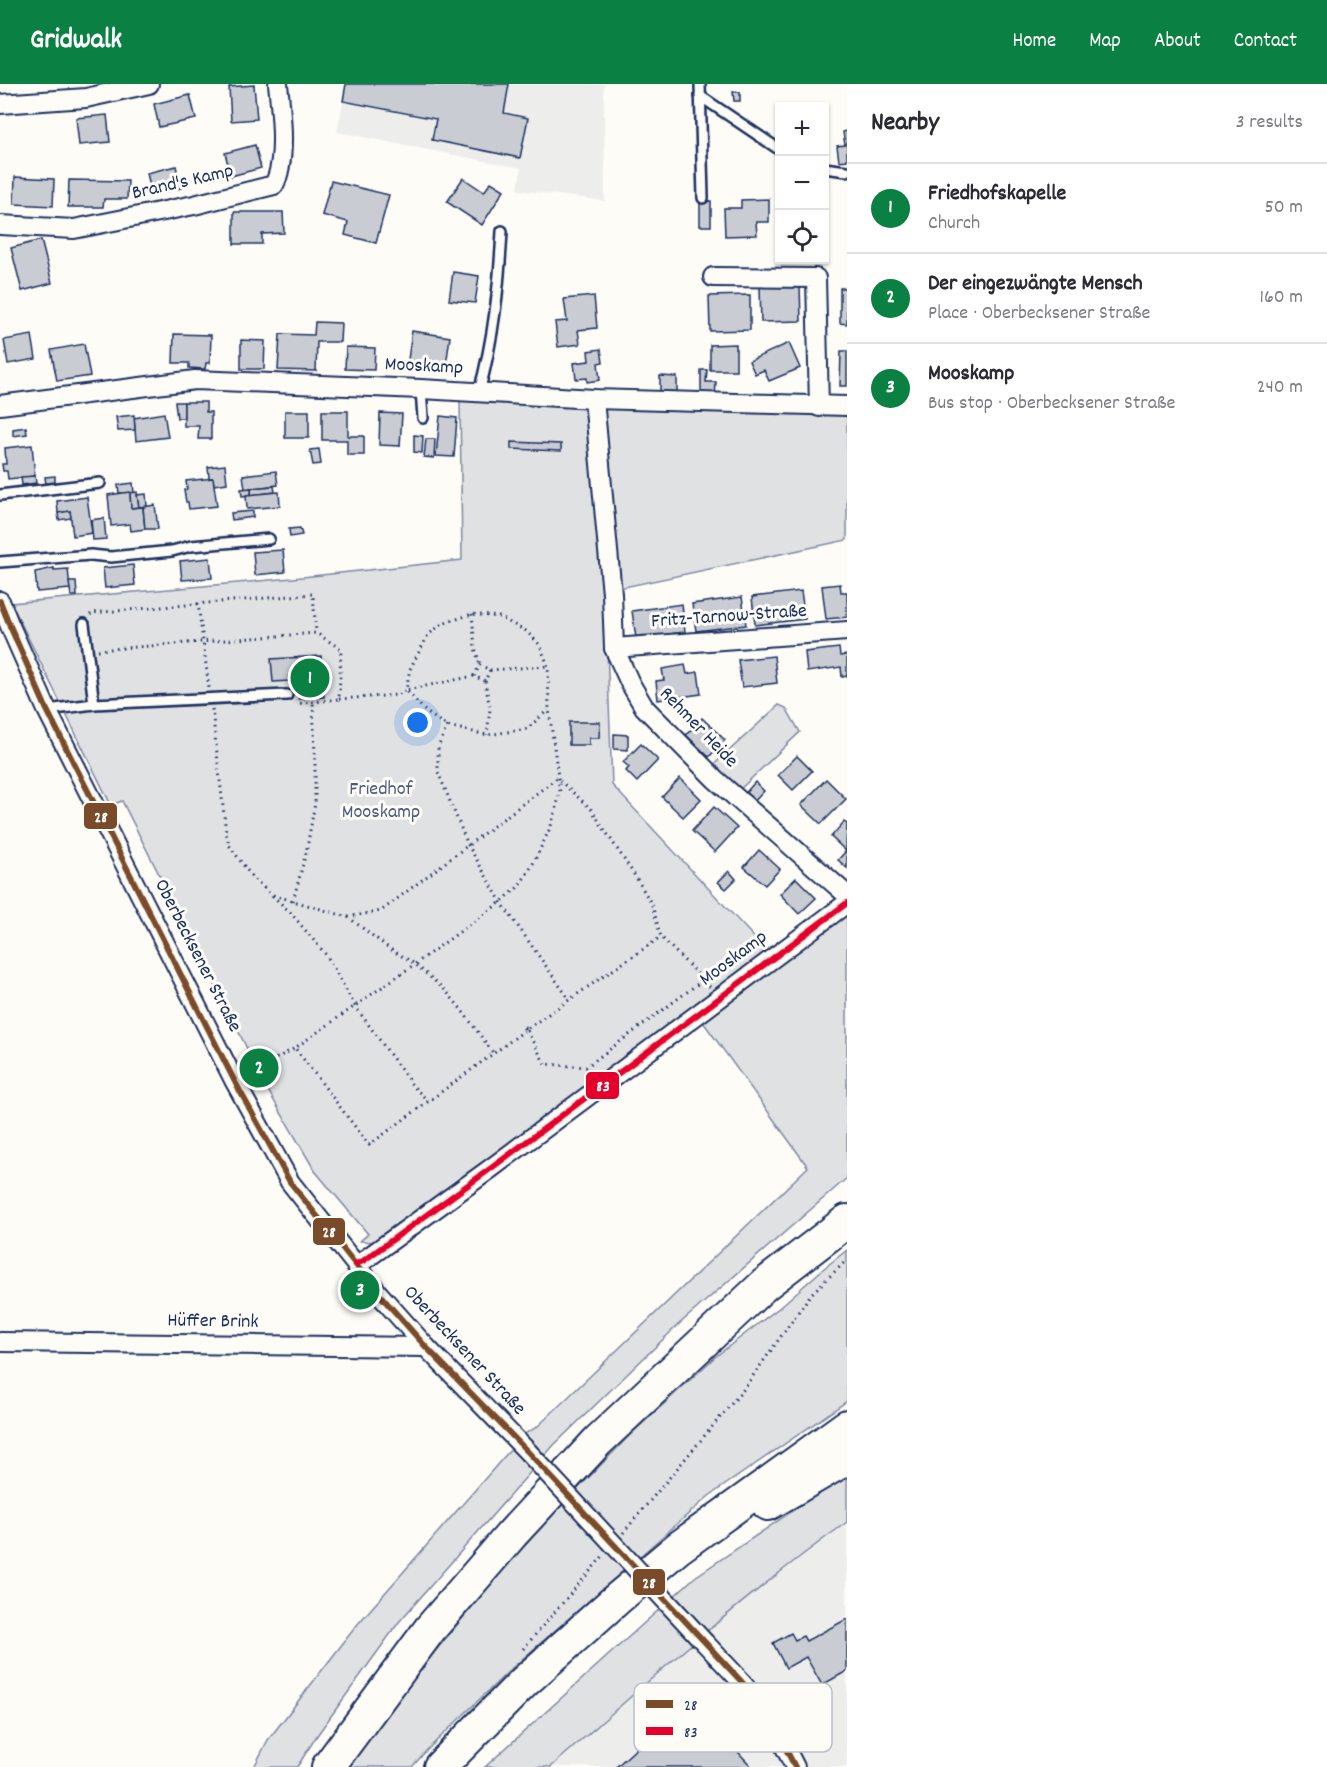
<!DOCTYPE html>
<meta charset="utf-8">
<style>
body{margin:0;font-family:Dekko,sans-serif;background:#f2f2f3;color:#2b2b33}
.controls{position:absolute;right:18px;top:18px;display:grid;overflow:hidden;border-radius:0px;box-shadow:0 2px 4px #0004}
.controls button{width:54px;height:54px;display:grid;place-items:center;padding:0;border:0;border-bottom:2px solid #e1e1e2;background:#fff;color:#2b2b33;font:30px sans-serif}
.you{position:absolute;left:418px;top:639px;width:21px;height:21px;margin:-15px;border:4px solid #fff;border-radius:50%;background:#1a73e8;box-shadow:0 0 0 9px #1a73e833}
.badge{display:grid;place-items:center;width:39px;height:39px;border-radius:50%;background:#0b8043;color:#fff;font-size:20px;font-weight:700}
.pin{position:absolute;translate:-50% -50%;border:3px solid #fff;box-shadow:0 2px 6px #0006}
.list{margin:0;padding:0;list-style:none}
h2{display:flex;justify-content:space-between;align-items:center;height:78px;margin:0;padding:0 24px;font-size:26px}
h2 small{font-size:20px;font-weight:400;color:#7c7c81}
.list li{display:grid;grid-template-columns:39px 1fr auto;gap:18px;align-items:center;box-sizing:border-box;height:90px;padding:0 24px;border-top:2px solid #e1e1e2}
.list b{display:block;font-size:22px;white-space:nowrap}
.list p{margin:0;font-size:20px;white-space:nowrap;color:#7c7c81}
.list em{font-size:20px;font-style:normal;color:#7c7c81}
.icon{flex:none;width:33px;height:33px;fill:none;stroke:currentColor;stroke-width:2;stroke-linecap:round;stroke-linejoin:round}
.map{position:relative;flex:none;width:847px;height:1683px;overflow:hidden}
header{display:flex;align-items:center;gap:36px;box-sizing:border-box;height:84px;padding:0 30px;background:#0b8043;color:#fff}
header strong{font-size:28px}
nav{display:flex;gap:33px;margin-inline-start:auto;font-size:21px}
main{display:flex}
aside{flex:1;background:#fff}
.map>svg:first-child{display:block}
.built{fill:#edeeec}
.green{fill:#e0e1e3;stroke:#7e88a0;stroke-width:1.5}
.building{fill:#c9ccd3;stroke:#1b2f5e;stroke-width:1.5}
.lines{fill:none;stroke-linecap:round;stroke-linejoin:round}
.lane-casing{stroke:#1b2f5e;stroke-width:14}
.street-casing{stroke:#1b2f5e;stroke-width:22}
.highway-casing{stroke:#1b2f5e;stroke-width:36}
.path{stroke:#1b2f5e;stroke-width:3;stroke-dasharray:1.5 4.5;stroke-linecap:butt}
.lane{stroke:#fdfcf7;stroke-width:9}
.street{stroke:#fdfcf7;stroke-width:18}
.highway{stroke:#fdfcf7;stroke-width:32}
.street-bridge-casing{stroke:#1b2f5e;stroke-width:22;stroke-linecap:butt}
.street-bridge{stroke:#fdfcf7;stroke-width:18}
.bus-1-casing{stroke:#fdfcf7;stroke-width:10}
.bus-2-casing{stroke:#fdfcf7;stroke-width:10}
.bus-1{stroke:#7a4b2a;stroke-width:6}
.bus-2{stroke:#e4002b;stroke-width:6}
.labels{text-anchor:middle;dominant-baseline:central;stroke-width:6;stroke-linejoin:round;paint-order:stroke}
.street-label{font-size:20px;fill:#1b2f5e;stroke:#fdfcf7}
.park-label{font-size:20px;fill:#4c5c7f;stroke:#fdfcf7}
.key{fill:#fdfcf7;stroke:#b9bec9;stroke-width:1.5}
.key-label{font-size:16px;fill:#1b2f5e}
.line-badge{stroke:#fdfcf7;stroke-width:2}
.badge-label{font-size:16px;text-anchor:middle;font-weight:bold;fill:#fff}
</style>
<header>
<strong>Gridwalk</strong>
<nav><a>Home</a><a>Map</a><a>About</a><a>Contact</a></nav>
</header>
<main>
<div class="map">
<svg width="847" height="1683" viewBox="0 0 847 1683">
<rect width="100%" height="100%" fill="#fdfcf7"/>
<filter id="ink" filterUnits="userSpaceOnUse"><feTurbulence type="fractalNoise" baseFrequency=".0167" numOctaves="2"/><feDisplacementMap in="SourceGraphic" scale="12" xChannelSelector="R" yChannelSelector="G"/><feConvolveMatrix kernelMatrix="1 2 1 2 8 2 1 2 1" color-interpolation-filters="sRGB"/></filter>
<g filter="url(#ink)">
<g class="built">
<polygon points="347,0 604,0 605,117 518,106 521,84 337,48"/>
<polygon points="847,1438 847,1683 551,1683 668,1579 794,1476"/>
</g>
<g class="green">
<polygon points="460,315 847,326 847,456 605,507 612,701 778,879 847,830 847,1094 678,1241 554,1361 399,1538 318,1650 297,1683 254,1683 268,1656 357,1541 503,1374 526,1349 537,1343 808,1083 701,935 374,1158 360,1157 368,1150 315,1087 270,1010 122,717 111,721 11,519 293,494 462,476"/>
<polygon points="779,621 786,624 800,648 734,711 708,686"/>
<polygon points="847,1166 847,1317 709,1412 512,1584 426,1667 412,1683 346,1683 403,1606 511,1476 558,1425 630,1351 715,1273 780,1223 823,1185"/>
<path d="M847,1390V1438C742,1513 647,1598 551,1683H485L695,1493Z"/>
</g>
<g class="building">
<polygon points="346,0 509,0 504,29 528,34 520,74 432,56 436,35 343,17"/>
<polygon points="254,1 257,35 231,37 229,3"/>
<polygon points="733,8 740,8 740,17 734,17"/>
<polygon points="190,11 196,35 159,43 154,20"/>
<polygon points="107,31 110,58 79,61 76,34"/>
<polygon points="847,47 847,76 839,77 837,62 845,61 843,48"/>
<polygon points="255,61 261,84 231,92 225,69"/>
<polygon points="176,82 181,104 152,111 147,89"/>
<polygon points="15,93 54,95 53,122 14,120"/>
<polygon points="463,94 484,108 491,98 504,106 482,141 447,118"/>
<polygon points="69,96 128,97 127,115 104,115 103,123 68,123"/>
<polygon points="331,97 389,111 376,159 345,151 348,138 322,131"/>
<polygon points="769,115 769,138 756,138 757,151 725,152 724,124 741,124 741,116"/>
<rect x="700" y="117" width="11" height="25"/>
<polygon points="234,128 283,128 284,149 262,150 262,160 234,160"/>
<polygon points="41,156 52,199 22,207 11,164"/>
<polygon points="453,188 479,192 475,219 449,216"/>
<polygon points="800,202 801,237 761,238 760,203"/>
<polygon points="840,204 847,204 847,240 840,239"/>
<polygon points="750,211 750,246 710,247 709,212"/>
<polygon points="594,212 597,244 578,246 580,260 558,263 555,238 567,237 564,215"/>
<polygon points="315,238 341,239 340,258 317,258 316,287 278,286 280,250 314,251"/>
<polygon points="412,247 450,253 445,289 407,283"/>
<polygon points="174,250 211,251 210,279 206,279 205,285 189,284 189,279 173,279"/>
<polygon points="32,251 36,275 8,280 4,256"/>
<polygon points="241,256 265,257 264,285 241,285"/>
<polygon points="789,259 800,284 769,297 764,286 755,290 749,277"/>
<polygon points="84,260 90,292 57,297 51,266"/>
<polygon points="736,260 736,286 710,286 710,261"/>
<polygon points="346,263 375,264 374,286 345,285"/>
<polygon points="601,265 603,278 598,279 600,296 587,298 587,294 576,295 574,279 589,277 588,267"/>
<polygon points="841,267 847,267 847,302 840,302"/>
<polygon points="701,286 707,286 706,298 716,298 715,313 701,312"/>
<polygon points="660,292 677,293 677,310 660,309"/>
<polygon points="175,318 184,318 184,334 177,334"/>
<polygon points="184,318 206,318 206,328 211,328 211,355 198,355 199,342 184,342"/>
<rect x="285" y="327" width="24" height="27"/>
<polygon points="322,327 348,327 348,352 364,352 364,371 347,371 347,356 322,356"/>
<polygon points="164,329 168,353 136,357 134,334"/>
<polygon points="380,329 402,330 400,362 379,361"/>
<polygon points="134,331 135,346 118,347 116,333"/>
<polygon points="440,332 457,334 454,373 436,372"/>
<polygon points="26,343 27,350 13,352 13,345"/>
<polygon points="414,351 423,352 422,369 414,368"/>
<polygon points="426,355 435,355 434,374 424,373"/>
<polygon points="511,358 561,360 561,367 511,365"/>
<polygon points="32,361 35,392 8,395 7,387 3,387 2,380 6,380 5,364"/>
<polygon points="319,365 321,380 313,381 310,366"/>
<polygon points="225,381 227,399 214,401 213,394 209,394 208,383"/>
<polygon points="276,387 278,401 245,405 243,391"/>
<polygon points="35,392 36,399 22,401 21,393"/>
<polygon points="55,392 55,399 46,400 45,393"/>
<polygon points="213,394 217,422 189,425 188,418 186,418 184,406 187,405 186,397"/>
<polygon points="133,399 134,409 119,409 118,401"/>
<polygon points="274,402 275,408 251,411 251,404"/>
<polygon points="251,404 251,411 242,412 241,405"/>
<polygon points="130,408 131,424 143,423 145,445 131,447 130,440 111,442 108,411"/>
<polygon points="137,408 139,423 131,424 130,409"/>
<polygon points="279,408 280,422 247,425 246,411"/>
<polygon points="146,410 147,422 139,423 137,411"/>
<polygon points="87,413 92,449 73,452 70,427 58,429 57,417"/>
<polygon points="155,421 158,445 145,445 143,423"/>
<polygon points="70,427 71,434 59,436 58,429"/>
<polygon points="253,427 253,433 232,436 231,429"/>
<polygon points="104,434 106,455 93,456 91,436"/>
<polygon points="300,444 302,451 290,453 289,445"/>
<polygon points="283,466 285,488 255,491 253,468"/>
<polygon points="210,474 212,494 182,496 180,477"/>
<polygon points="133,481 135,501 105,504 103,484"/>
<polygon points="54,484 54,486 68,485 70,505 37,508 35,488"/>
<polygon points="69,498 76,498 77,512 71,512"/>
<polygon points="840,500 841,508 847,508 847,533 826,535 822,502"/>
<polygon points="801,507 805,535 755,541 752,513"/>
<polygon points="742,513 746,541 696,547 692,520"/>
<polygon points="682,520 685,548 636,554 632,527"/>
<polygon points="839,564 840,572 847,571 847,592 842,593 841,583 807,588 805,568"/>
<polygon points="321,572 324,613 299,615 297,591 289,592 289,597 273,598 271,575"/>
<polygon points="774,572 777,599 742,603 738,576"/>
<polygon points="685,581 687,590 698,588 701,610 658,616 656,597 664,596 662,585"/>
<polygon points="702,634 725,656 709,673 686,651"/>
<polygon points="569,638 600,638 599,654 589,654 589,661 569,661"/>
<polygon points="614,650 628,651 628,666 614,665"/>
<polygon points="641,660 658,676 637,698 626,687 629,683 623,678"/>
<polygon points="797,672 812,687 793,706 778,691"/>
<polygon points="680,694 701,715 683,733 662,713"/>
<polygon points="826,695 846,715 821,740 801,721"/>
<polygon points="755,698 764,707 751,721 742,713"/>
<polygon points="714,723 737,744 715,768 692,747"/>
<polygon points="844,738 847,740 846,767 831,753"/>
<polygon points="759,766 780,785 765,801 744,783"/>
<polygon points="847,766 847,784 838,776"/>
<polygon points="729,787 736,795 726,805 718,798"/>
<polygon points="796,794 816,814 799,830 780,810"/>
<polygon points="847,1535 847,1587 822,1601 806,1573 786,1584 773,1559 791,1549 795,1556 803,1552 806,1557"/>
<polygon points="690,1616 752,1683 616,1683"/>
</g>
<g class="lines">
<g class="lane-casing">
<g id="lane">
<polyline points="700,0 703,114"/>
<polyline points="700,12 780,66"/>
<polyline points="824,84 847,87"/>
<polyline points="421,305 423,334"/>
<path d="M479,308C494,253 499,203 502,147"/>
<polyline points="0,411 100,399"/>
<polyline points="0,478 91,471 111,473 172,467 191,462 269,455"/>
<polyline points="84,540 94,620"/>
<polyline points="47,626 94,620 287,611"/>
</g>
</g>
<g class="street-casing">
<g id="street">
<polyline points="0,20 86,14 149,0"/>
<path d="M0,141L74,145L194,121L274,101C287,76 281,28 278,0"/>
<polyline points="713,193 816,194 819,323"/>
<polyline points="594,315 612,510 614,564 630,599 644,623 715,695 847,811"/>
<polyline points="0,321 195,296 421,305 594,315 847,322"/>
<polyline points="0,517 10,542 47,626 235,998 290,1098 379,1210 426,1263 528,1368"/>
<polyline points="614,564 847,547"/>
<polyline points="356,1180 363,1177 490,1085 847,819"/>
<polyline points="0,1258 426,1263"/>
<polyline points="705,1559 740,1596 766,1626 795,1683"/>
</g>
</g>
<g class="highway-casing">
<g id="highway">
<polyline points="768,1420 847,1374"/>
<polyline points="328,1683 430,1545 512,1450 598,1357 764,1201 847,1137"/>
<polyline points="440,1683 524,1598 617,1515 678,1464 847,1342"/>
</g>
</g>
<g class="path">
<polyline points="198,519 209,604"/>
<polyline points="472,530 475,564 480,581"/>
<polyline points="90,531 92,529 313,510 316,549"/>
<polyline points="98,566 316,549 341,565 339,615 296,620"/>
<polyline points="490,586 548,582"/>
<polyline points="474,592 406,606 426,628 447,642 487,651 527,645 548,626"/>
<polyline points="485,597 474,592 480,581 490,586 485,597 490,625 487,651"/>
<polyline points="339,615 398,611 406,606 410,585 428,551 442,540 472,530 499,533 526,547 540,561 548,582 549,625 560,708 556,725 551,742 535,776 527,790 517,804 501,818 415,880 295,964 369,1061 524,947"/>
<polyline points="212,625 226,749 229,761 252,793 290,828 327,872 355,922 412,1001 428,1017"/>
<polyline points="447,642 438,664 438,688 468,761 501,818 569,915"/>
<polyline points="273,811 348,833 381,827 557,694 591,725 637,795 652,821 661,853 710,903"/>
<polyline points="293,817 306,769 315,719 315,671 313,618"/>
<polyline points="348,833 390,865 415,880 446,907 461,925 494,970"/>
<polygon points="524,943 528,944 527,947 524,947"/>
<polyline points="528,944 661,853"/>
<polyline points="527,947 545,980 586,983 703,896"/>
<polyline points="250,989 295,964"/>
<polyline points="623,1449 743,1306 811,1210 847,1176"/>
<polyline points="523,1565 603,1472"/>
</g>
<use href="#lane" class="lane"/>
<use href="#street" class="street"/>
<use href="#highway" class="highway"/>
<g class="street-bridge-casing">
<polyline id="street-bridge" points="528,1368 705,1559"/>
</g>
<use href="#street-bridge" class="street-bridge"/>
<g class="bus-1-casing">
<polyline id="bus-1" points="0,517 10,542 47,626 235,998 290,1098 379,1210 426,1263 528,1368 740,1596 766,1626 795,1683"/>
</g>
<g class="bus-2-casing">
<polyline id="bus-2" points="356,1180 363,1177 490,1085 847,819"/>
</g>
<use href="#bus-1" class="bus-1"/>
<use href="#bus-2" class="bus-2"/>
</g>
</g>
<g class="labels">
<g class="street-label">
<text transform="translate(183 99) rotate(-13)">Brand's Kamp</text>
<text transform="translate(424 283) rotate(3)">Mooskamp</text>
<text transform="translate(729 533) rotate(-4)">Fritz-Tarnow-Straße</text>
<text transform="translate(698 644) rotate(46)">Rehmer Heide</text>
<text transform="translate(197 872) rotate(63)">Oberbecksener Straße</text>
<text transform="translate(734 875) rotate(-37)">Mooskamp</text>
<text transform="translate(213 1238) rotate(1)">Hüffer Brink</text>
<text transform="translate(464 1267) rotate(47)">Oberbecksener Straße</text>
</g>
<g class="park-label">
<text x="381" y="706">Friedhof<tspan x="381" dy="23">Mooskamp</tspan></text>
</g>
</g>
<rect x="634" y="1599" width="198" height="69" rx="9" class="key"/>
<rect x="646" y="1616" width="27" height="8" fill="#7a4b2a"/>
<rect x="646" y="1643" width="27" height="8" fill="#e4002b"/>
<g class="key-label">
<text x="684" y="1626">28</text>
<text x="684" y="1653">83</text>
</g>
<g class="line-badge">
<rect x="83" y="718" width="35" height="28" rx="6" fill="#7a4b2a"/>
<rect x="585" y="987" width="35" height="29" rx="6" fill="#e4002b"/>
<rect x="312" y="1133" width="34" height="29" rx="6" fill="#7a4b2a"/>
<rect x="632" y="1484" width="34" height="28" rx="6" fill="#7a4b2a"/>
</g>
<g class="badge-label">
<text x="101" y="738">28</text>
<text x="603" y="1007">83</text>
<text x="329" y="1153">28</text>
<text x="649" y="1504">28</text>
</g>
</svg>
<div class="controls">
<button>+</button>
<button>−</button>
<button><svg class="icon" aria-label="locate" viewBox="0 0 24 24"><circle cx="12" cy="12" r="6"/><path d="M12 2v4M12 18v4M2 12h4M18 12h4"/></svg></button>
</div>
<div class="you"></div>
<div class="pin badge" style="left:310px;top:594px">1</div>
<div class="pin badge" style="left:259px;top:984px">2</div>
<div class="pin badge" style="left:360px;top:1206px">3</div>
</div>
<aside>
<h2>Nearby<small>3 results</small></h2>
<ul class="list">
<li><span class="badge">1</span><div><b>Friedhofskapelle</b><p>Church</p></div><em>50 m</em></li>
<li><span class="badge">2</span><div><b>Der eingezwängte Mensch</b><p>Place · Oberbecksener Straße</p></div><em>160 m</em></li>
<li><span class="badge">3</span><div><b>Mooskamp</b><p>Bus stop · Oberbecksener Straße</p></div><em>240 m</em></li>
</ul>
</aside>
</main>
